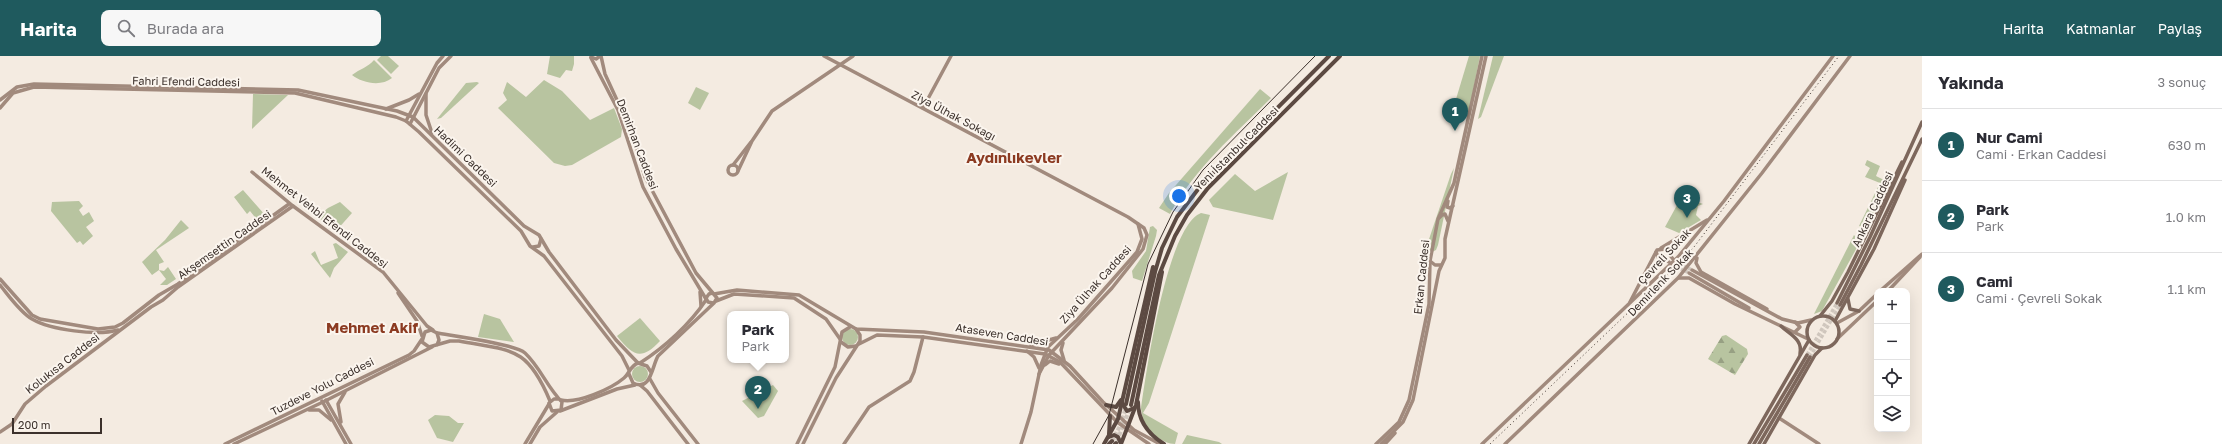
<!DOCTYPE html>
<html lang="tr">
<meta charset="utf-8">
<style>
body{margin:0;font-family:"Golos Text",sans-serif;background:#f7f7f7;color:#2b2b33}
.controls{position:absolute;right:12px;bottom:12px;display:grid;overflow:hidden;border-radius:8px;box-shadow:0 4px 16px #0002}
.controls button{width:36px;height:36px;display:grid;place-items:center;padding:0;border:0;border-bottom:1px solid #e1e1e2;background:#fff;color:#2b2b33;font:20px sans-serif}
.scale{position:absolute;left:12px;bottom:10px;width:90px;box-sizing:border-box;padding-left:4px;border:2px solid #3b302b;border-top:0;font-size:11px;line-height:14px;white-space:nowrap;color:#3b302b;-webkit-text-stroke:3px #fbf5ee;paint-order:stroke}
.you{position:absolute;left:1179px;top:140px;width:14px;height:14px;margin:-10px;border:3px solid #fff;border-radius:50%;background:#1a73e8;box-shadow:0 0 0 6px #1a73e833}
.badge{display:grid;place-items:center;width:26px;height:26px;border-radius:50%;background:#1f5a5e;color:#fff;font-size:13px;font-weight:700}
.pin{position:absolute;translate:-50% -33px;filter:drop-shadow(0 1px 2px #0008)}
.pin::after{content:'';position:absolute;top:21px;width:14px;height:12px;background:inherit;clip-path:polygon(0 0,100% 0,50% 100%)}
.popup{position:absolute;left:727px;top:255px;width:62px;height:52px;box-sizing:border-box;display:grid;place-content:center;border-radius:8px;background:#fff;filter:drop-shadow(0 1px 3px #0005);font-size:13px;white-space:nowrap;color:#7c7c81}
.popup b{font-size:15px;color:#2b2b33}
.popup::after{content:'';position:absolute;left:50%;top:100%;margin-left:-8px;border:8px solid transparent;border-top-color:#fff}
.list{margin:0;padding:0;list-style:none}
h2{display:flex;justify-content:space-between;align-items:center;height:52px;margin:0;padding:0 16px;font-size:17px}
h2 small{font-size:13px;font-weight:400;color:#7c7c81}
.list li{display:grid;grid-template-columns:26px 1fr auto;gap:12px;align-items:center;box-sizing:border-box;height:72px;padding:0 16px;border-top:1px solid #e1e1e2}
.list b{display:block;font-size:15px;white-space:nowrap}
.list p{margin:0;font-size:13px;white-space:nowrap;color:#7c7c81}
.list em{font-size:13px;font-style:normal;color:#7c7c81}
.icon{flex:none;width:22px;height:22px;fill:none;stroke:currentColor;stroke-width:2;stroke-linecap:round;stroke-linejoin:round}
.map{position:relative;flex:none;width:1922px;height:388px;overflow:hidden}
header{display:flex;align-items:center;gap:24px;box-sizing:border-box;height:56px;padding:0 20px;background:#1f5a5e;color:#fff}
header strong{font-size:19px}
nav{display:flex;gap:22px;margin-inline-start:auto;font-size:14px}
.search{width:280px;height:36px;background:#f7f7f7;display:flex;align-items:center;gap:10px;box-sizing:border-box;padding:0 14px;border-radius:8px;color:#7c7c81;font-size:15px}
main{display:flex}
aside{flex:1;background:#fff}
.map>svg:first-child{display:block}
.green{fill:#b8c4a0}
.forest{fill:url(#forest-firs)}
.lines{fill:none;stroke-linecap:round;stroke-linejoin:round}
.secondary-tunnel{stroke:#cfc6bd;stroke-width:3.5;stroke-dasharray:3.5 2;stroke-linecap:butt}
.primary-tunnel{stroke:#cfc6bd;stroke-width:3.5;stroke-dasharray:3.5 2;stroke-linecap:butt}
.highway-tunnel{stroke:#cfc6bd;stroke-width:4;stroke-dasharray:4 2;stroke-linecap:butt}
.secondary{stroke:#a18a7d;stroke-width:3.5}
.primary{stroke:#7d675c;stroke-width:3.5}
.highway{stroke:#5c4a42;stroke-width:4}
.tram{stroke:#3b302b;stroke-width:1}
.rail{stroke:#3b302b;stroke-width:1;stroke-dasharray:1 3;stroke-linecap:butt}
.labels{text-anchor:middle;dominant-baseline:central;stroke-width:4;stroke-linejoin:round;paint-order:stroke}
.street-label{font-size:11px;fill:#3b302b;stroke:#fbf5ee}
.district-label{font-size:15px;font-weight:bold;fill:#8c3b22;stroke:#fbf5ee}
</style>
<header>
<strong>Harita</strong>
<div class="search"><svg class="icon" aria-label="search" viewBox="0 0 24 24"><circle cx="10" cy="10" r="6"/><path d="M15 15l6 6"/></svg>Burada ara</div>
<nav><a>Harita</a><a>Katmanlar</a><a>Paylaş</a></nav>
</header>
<main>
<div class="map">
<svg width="1922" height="388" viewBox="0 0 1922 388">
<defs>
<pattern id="forest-firs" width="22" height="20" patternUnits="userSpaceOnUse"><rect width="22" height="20" fill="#b8c4a0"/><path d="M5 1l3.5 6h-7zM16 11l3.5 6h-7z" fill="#97a083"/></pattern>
</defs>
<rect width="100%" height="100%" fill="#f4ebe1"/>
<g class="green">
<polygon points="381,0 388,0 399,10 391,18 377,4"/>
<polygon points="550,0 574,0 574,8 572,15 566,14 560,22 547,18"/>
<polygon points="1469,0 1480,0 1469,55 1462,59 1455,57 1453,53"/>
<polygon points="1493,0 1504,0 1481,61 1478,63"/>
<path d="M374,4L392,22C381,31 362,27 352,19C360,13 368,11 374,4Z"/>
<polygon points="544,24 562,35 590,64 614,52 622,73 621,81 572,109 565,110 554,107 498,52 507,44 503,37 507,26 526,41"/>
<polygon points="477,26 479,27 441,62 437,63 466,27"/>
<polygon points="696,31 709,37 700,54 688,47"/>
<path d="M1260,33L1271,42C1235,78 1194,113 1170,158L1159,152L1169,137Z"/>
<polygon points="253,38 288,39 252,73"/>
<polygon points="1867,104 1880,110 1876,120 1888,126 1868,168 1863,171 1859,170 1880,127 1865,121 1870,112 1865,109"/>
<polygon points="1454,112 1438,189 1436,194 1430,197 1425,195 1451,118"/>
<polygon points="1288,116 1273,164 1213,151 1209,144 1235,118 1255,135"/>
<polygon points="243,134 266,160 258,165 250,155 247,158 234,141"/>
<polygon points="1682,140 1703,148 1698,150 1696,159 1701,164 1679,177 1665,171"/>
<polygon points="79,145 83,150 79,154 83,160 89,156 94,165 86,171 93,180 83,189 80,185 77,187 51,155 52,146"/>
<polygon points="340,146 352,157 336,175 317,161 328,152"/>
<path d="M1201,157L1210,159L1149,347L1143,357L1178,377L1175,388C1163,388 1146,375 1143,363C1142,359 1142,357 1141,353C1146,317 1167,170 1201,157Z"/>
<polygon points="181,164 189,172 156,194 164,206 159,208 159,214 164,215 168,211 176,223 167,229 160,229 166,223 159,214 152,219 142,206 165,184"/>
<polygon points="1153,170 1157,174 1156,180 1142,225 1133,222 1132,215 1146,195 1150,171"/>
<polygon points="1854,179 1860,186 1822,255 1814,258"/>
<polygon points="336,187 348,196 334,212 330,222 311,198 315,195 321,209 338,202 333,188"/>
<polygon points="484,258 500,263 514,286 478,281"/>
<path d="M640,262L660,285C641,305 633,300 617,280Z"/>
<circle cx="850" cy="281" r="8"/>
<circle cx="640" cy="318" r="8"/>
<polygon points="773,329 778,335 764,360 758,362 742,345"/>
<polygon points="435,359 449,360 458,367 464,367 453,386 437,382 428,364"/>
<polygon points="1187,379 1219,386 1222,388 1182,388"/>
</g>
<polygon class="forest" points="1726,279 1747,293 1748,298 1735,319 1708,303 1722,280"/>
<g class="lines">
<g class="secondary-tunnel">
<polyline points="1673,204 1692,214"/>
<polyline points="1670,207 1689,217"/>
</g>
<g class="primary-tunnel">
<polyline points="1807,299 1837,247"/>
<polyline points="1810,301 1840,249"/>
</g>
<g class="highway-tunnel">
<polyline points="1112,385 1121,368 1126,351"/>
<polyline points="1117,385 1130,352"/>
</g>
<g class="secondary">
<path d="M601,0L605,18L633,79L645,121L696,217L717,242L714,247L658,300C652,310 651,336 633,327L629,318"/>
<polyline points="824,0 1128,161 1144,172 1147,179 1143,193 1112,232 1049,299 1039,318"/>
<polyline points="591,1 596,3 600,0"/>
<polyline points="591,2 618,54 643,131 676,193 706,243"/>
<polyline points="426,38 426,59 432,77"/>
<polyline points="0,44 17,31 34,28 298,34 397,55 413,61 524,170 539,179 549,196 616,284 638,307"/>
<polyline points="0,52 13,37 34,31 295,37 396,61 406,65 419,76 521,175 530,190 544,200 622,300 629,314"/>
<polyline points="923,52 951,0"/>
<polyline points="386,53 409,44 419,38"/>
<polyline points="406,65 437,7 443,0"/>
<polyline points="410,68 439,12 451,0"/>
<polyline points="733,109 751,86"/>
<circle cx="733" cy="114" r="5"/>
<polyline points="738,115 752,85 772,55 853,0"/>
<polyline points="252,116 293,150 383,216 427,270 433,274"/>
<polyline points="1448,145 1447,151 1450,152 1453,150"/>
<polyline points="1439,162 1442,159 1445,158 1448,165"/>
<polyline points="533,191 539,190 541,183"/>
<polyline points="1661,192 1707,164"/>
<polyline points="1656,196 1658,201 1669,206"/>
<polyline points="1697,202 1696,207 1701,216 1767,253"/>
<polyline points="1430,205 1435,209 1441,209"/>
<polyline points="1692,214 1782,263 1798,267 1811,264"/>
<polyline points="1689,217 1749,252"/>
<polyline points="1679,222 1689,222 1735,248 1808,283"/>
<polyline points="0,223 32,259 40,263 98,273 115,271 123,267 159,239 178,228 289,148"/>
<path d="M0,229C9,240 20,256 32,263C51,274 97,280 118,274"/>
<polyline points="1880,235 1922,198"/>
<polyline points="1888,235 1920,201"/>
<polyline points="700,236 701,250"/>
<polyline points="398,237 417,265 422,280"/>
<polyline points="712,237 709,238 706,242 708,246 713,247"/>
<polyline points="714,238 737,234 799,239 856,273 924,276 1049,294 1070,310 1103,346 1134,374 1160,388"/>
<polyline points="716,245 734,238 794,242 826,263 840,283"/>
<polyline points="1630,246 1657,194 1665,193 1673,203"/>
<polyline points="1837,267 1859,255 1877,238"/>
<polyline points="1795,276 1800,271 1795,266"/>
<path d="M437,277C454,280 515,288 525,297C540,311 547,331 562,346L561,354L552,355L549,347L554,343H559"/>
<polyline points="1837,283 1877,245"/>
<polyline points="841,286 848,291 856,290"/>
<polyline points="1063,287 1061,294 1064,304"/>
<polyline points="859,288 877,279 923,281 1045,298 1060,306 1117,366 1149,388"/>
<path d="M437,289L439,284L437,277L431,274L425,276L422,286L429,291L450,285H459C512,295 527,290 550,345"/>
<polyline points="1031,289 1056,282"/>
<polyline points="1027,295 1034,301 1039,312"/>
<path d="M640,307C665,291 690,268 706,244"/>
<polyline points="1045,309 1050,305 1059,308"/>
<polyline points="650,323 658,337 698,388"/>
<polyline points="640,329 647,335 688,388"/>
<polyline points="326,344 351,388"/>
<path d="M561,344C577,348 611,333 624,322C630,317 630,310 638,307L647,310L651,316"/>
<polyline points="322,345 346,388"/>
<polyline points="309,354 319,354 331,364"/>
<polyline points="560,355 617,333 635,329"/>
<polyline points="1779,362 1819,388"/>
<polyline points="341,366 338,348 345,336"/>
<polyline points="0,376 12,368 25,348 46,330 151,251 163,244 178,231 293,150"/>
<polyline points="225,388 409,299 414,295 422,283"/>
<polyline points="234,388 323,346 432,291"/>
<polyline points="525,388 549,348"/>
<polyline points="530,388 540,371 557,356"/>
<polyline points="797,388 835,311 842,276 850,271"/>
<polyline points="803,388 836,322 860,285 860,279 856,273"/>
<polyline points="844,388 869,351 910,325 914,316 923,281"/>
<polyline points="1021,388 1031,356 1041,309 1048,291 1078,263 1137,196 1142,183 1138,168"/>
<polyline points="1376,388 1399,366 1409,344 1429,248 1430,205 1438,163 1454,127 1482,0"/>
<polyline points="1381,388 1403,366 1413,344 1439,215 1445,202 1445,183 1486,0"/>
<polyline points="1385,388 1395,377"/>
<polyline points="1482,388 1678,201 1724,145 1833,0"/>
<polyline points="1505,388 1678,222 1762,117 1850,0"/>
</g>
<g class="primary">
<polyline points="1848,243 1850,253 1859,255"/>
<polyline points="1837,247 1870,181 1922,66"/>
<polyline points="1840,249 1861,209 1922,83"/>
<circle cx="1823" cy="276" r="16"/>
<polyline points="1820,260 1832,245 1848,216 1902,106"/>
<polyline points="1835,265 1874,193 1905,124"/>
<path d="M1781,270C1790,279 1803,283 1800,298"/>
<polyline points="1749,388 1809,284"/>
<polyline points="1754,388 1807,299"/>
<polyline points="1759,388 1810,301"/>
<polyline points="1764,388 1815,299 1822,292"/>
</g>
<g class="highway">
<path d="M1138,346C1138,365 1148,378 1164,388"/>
<polyline points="1122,347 1127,355 1134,352"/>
<polyline points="1126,348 1155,216 1162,192 1177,161 1202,128 1329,0"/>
<polyline points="1106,349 1116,351 1121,344"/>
<polyline points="1131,349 1159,219 1175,180 1187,159 1208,132 1340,0"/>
<polyline points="1109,378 1110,360"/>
<polyline points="1109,381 1114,379 1118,381 1121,388"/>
<polyline points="1104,388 1118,363 1153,211"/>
<polyline points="1109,388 1112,385"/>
<polyline points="1115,388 1116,387"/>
<polyline points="1121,388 1136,349 1162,216"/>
</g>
<polyline class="tram" points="1093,388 1109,359 1148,208 1173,156 1203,114 1315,0"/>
<polyline class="rail" points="1490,388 1653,233 1694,191 1839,0"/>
</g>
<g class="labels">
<g class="street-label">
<text transform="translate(186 25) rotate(1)">Fahri Efendi Caddesi</text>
<text transform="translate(954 59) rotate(28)">Ziya Ülhak Sokağı</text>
<text transform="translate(638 88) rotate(69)">Demirhan Caddesi</text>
<text transform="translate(1236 92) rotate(-45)">Yeni İstanbul Caddesi</text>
<text transform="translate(466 100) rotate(44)">Hadimi Caddesi</text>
<text transform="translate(1872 153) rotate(-65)">Ankara Caddesi</text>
<text transform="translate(325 161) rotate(38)">Mehmet Vehbi Efendi Caddesi</text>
<text transform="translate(224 188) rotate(-35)">Akşemsettin Caddesi</text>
<text transform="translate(1664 200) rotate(-47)">Çevreli Sokak</text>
<text transform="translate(1421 221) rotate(-84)">Erkan Caddesi</text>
<text transform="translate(1660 226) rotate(-46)">Demirlenk Sokak</text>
<text transform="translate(1095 228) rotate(-48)">Ziya Ülhak Caddesi</text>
<text transform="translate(1002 278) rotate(9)">Ataseven Caddesi</text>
<text transform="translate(62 307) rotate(-38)">Kolukısa Caddesi</text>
<text transform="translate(322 330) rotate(-27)">Tuzdeve Yolu Caddesi</text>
</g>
<g class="district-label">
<text x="1014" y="101">Aydınlıkevler</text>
<text x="372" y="271">Mehmet Akif</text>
</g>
</g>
</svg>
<div class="controls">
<button>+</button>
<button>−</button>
<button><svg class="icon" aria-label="locate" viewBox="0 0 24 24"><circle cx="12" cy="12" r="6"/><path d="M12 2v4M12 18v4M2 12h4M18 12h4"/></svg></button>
<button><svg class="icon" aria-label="layers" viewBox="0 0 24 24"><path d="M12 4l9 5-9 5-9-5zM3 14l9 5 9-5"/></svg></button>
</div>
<div class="scale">200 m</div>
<div class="you"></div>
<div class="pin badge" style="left:1455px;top:75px">1</div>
<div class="pin badge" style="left:758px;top:353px">2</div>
<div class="popup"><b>Park</b>Park</div>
<div class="pin badge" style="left:1687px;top:162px">3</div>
</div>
<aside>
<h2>Yakında<small>3 sonuç</small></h2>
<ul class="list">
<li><span class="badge">1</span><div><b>Nur Cami</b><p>Cami · Erkan Caddesi</p></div><em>630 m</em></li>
<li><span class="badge">2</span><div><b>Park</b><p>Park</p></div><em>1.0 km</em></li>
<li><span class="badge">3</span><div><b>Cami</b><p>Cami · Çevreli Sokak</p></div><em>1.1 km</em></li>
</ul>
</aside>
</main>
